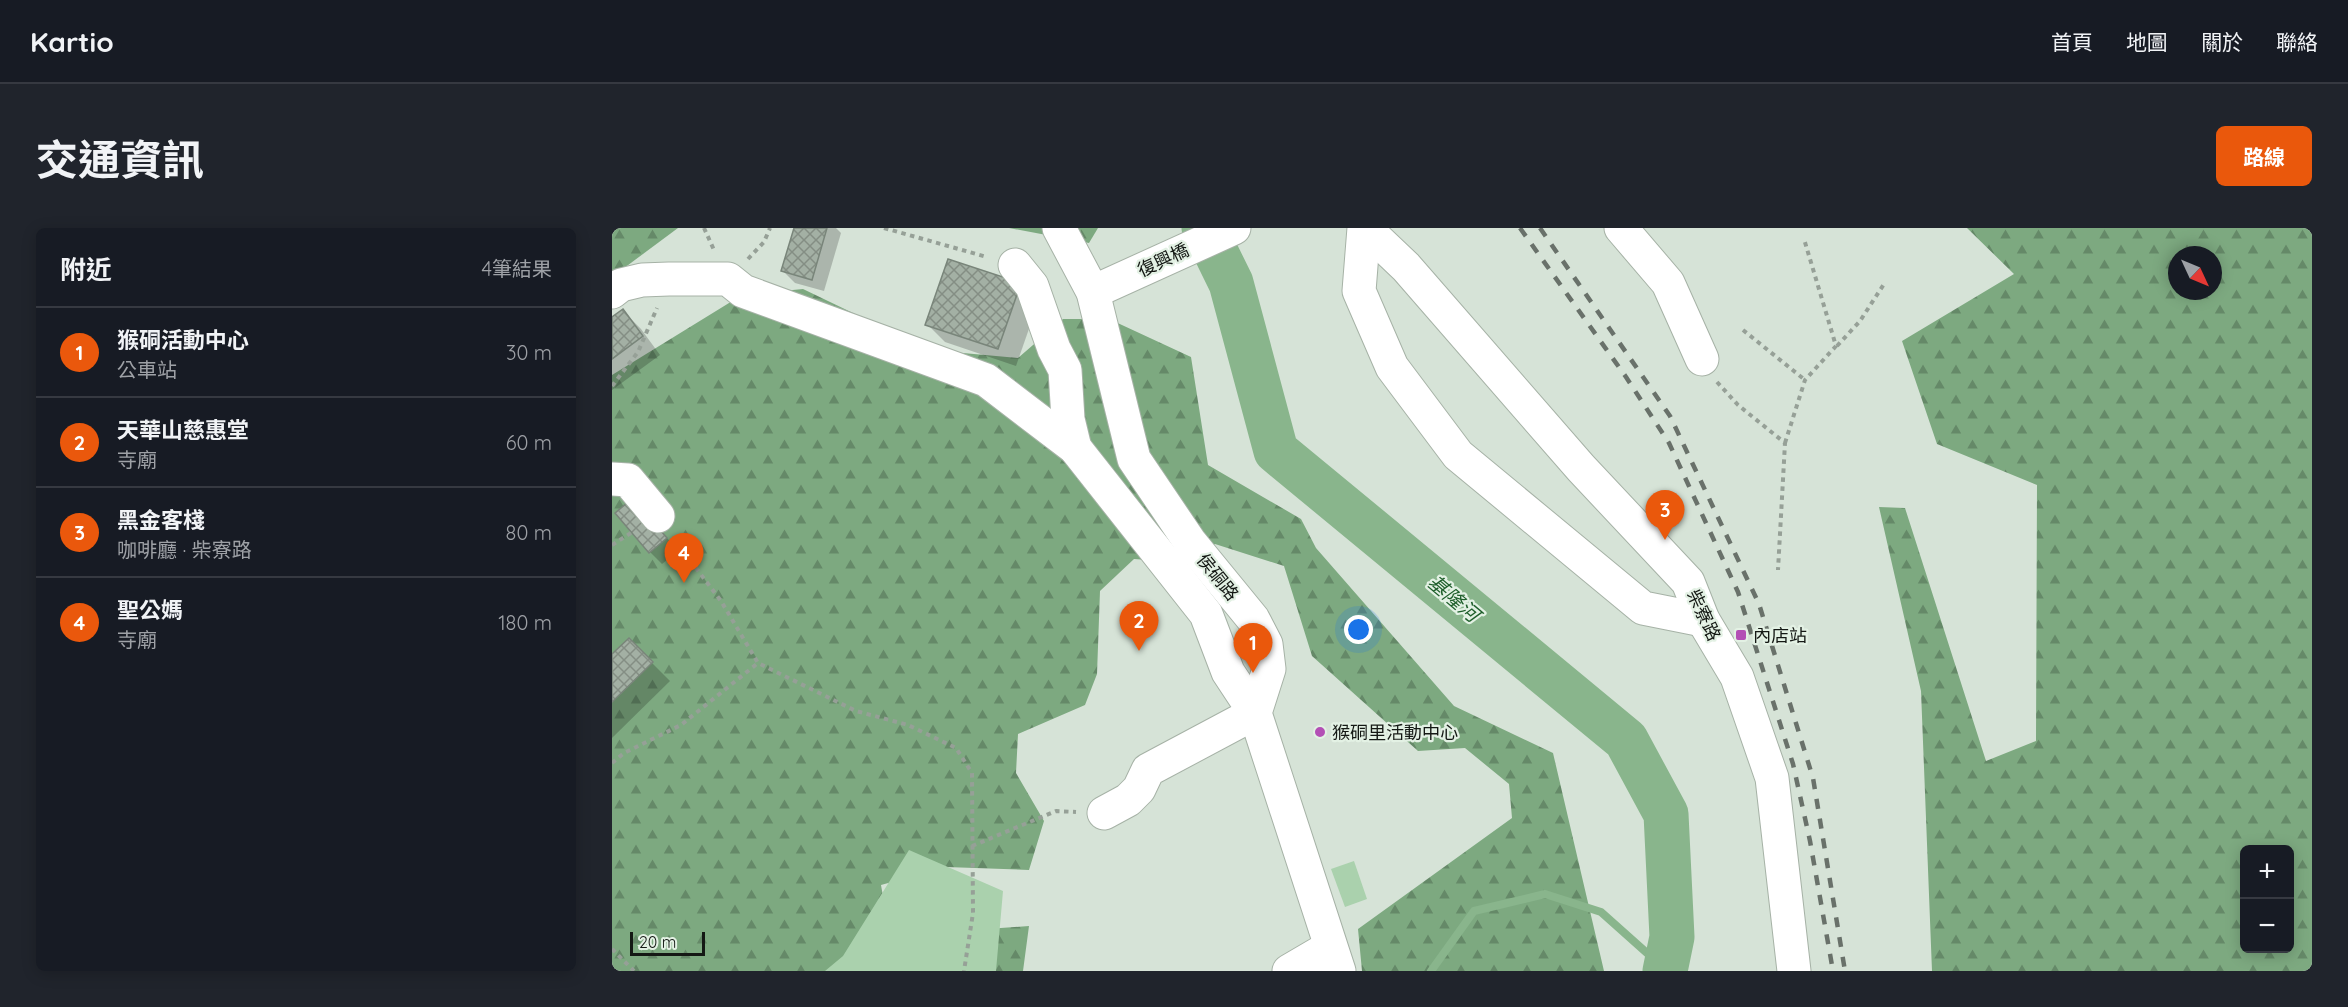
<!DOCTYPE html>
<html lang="zh-TW">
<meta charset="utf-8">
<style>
body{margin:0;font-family:Quicksand,"Noto Sans TC",sans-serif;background:#20242c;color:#f1f3f6}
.controls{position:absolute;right:18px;bottom:18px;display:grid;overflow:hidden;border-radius:9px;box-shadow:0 3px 15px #0003}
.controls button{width:54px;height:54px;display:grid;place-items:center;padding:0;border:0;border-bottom:2px solid #363941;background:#171b24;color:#f1f3f6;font:30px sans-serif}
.compass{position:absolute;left:1556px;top:18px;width:54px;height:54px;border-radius:50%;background:#171b24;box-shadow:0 3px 15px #0003;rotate:134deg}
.scale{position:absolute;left:18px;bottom:15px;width:75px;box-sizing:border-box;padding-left:6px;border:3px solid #141814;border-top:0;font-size:16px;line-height:21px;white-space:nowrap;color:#141814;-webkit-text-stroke:4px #e3f1e4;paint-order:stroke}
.you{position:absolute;left:747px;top:402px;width:21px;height:21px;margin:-15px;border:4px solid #fff;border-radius:50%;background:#1a73e8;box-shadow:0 0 0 9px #1a73e833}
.badge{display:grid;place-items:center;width:39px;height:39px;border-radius:50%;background:#ea580c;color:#fff;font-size:20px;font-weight:700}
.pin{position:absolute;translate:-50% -50px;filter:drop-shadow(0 2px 3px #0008)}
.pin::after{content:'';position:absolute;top:32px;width:21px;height:18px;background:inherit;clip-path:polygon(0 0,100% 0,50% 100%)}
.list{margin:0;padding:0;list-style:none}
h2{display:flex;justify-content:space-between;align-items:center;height:78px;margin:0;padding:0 24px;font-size:26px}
h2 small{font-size:20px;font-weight:400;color:#9ea1a6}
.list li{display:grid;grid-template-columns:39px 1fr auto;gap:18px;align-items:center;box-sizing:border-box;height:90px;padding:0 24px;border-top:2px solid #363941}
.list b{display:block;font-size:22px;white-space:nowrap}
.list p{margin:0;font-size:20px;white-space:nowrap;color:#9ea1a6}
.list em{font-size:20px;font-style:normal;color:#9ea1a6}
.map{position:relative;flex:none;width:1700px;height:743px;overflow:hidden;border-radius:9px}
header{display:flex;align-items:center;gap:36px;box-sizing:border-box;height:84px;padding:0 30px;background:#171b24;border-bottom:2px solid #363941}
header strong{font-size:28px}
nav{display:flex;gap:33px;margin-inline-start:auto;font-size:21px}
.intro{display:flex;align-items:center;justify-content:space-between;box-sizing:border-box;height:144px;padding:0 36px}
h1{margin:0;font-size:42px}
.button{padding:15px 27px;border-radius:9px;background:#ea580c;color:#fff;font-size:21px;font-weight:700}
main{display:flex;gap:36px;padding:0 36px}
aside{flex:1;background:#171b24;border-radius:9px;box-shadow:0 3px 15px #0003}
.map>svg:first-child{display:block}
.forest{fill:url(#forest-firs);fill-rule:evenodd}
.green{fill:#aad1ad}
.shadow{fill:#0003}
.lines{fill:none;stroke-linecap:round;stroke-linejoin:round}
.stream{stroke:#89b58c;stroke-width:8}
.river{stroke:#89b58c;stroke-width:45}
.building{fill:url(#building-cross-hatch);stroke:#79857a;stroke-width:1.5}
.minor-casing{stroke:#a6b2a6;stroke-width:35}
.path{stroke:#96a097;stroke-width:4;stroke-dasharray:4.5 4.5;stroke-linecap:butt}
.minor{stroke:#fff;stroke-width:33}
.rail{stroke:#69716a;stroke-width:4.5;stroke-dasharray:10 10;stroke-linecap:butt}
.poi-dot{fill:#b34fb5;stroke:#e3f1e4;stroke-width:2}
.labels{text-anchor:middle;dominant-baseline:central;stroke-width:4.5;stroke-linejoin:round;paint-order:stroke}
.street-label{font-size:18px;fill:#141814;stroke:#e3f1e4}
.poi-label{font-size:18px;fill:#141814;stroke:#e3f1e4;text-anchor:start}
.water-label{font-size:20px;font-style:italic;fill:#1f5f2b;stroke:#e3f1e4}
</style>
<header>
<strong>Kartio</strong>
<nav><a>首頁</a><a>地圖</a><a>關於</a><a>聯絡</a></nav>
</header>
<div class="intro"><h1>交通資訊</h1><a class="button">路線</a></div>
<main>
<aside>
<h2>附近<small>4筆結果</small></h2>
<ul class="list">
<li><span class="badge">1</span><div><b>猴硐活動中心</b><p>公車站</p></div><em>30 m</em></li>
<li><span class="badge">2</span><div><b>天華山慈惠堂</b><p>寺廟</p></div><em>60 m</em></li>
<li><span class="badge">3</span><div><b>黑金客棧</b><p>咖啡廳 · 柴寮路</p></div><em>80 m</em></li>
<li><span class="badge">4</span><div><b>聖公媽</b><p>寺廟</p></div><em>180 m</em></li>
</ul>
</aside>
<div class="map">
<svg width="1700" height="743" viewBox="0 0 1700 743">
<defs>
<pattern id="forest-firs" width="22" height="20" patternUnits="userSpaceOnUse" patternTransform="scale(1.5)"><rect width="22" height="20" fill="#7da980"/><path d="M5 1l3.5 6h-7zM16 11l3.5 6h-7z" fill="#658968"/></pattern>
<pattern id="building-cross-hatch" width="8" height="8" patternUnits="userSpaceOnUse" patternTransform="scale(1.5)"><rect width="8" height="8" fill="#a3b0a4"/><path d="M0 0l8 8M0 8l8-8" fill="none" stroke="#848e84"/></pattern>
</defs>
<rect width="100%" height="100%" fill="#d6e3d7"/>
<g class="forest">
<polygon points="0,0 66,0 0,49"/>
<polygon points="397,0 486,0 477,15"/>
<path d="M1355,0H1700V743H1320L1309,463L1267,279L1293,280L1374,533L1424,513L1425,257L1325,216L1290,113L1402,46ZM1565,27H1601V63H1565ZM1632,622H1678V720H1632Z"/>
<polygon points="191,61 318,122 406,130 451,91 497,91 579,129 596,237 689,291 704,320 842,478 941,525 992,743 750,743 746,701 900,590 897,556 853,520 806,523 700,428 672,338 603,316 565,334 522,331 488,363 485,446 473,477 406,506 404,545 432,593 417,642 334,639 269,657 278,708 417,698 411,743 0,743 0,147 130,67"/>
</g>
<g class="green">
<polygon points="297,622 391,663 384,743 213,743 231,728"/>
<polygon points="742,633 755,671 733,679 719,641"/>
</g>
<g class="shadow">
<polygon points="183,0 224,0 229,5 212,63 183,55 171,43"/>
<polygon points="408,57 426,75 404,138 333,114 315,96"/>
<polygon points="11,83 29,101 48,127 0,162 0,91"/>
<polygon points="33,284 66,323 50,336 38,324"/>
<polygon points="17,412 58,453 0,510 0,428"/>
</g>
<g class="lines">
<polyline class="stream" points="819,743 862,683 933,666 989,684 1054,742"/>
<polyline class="river" points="592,0 619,55 664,223 1014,512 1054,586 1060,709 1053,743"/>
</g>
<g class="building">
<polygon points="182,0 215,0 200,52 169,43"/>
<polygon points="336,31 409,55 386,121 313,97"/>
<polygon points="11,81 31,108 0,131 0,89"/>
<polygon points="21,270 55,310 37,325 3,285"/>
<polygon points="17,410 41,434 0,474 0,426"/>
</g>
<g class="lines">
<g class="minor-casing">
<g id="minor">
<polyline points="447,0 481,64 522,231 578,314 641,391 654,416 657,441 643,485 727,743"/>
<polyline points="752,0 747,63 780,139 846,227 1031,380 1091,392"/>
<polyline points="753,0 794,39 969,240 1076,354 1091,392 1125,449 1160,550 1182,743"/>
<polyline points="1009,0 1056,55 1090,131"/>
<polyline points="403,37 420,58 442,121 453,142 456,191 463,220"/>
<polyline points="0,64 9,57 30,52 57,51 116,51 131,63 374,152 463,220 594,386 616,444 643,485 536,542 527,561 516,572 492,585"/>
<polyline points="481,64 622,0"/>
<polyline points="0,251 16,252 46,288"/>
<polyline points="677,743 718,719"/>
</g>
</g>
<g class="path">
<polyline points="92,0 102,22"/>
<polyline points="272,0 375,29"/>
<polyline points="136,31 152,14 158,0"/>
<polyline points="1131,102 1193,152"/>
<polyline points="1225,118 1248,93 1272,56"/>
<polyline points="1105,154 1126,177 1173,215 1166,342"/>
<polyline points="0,158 26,124 45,80"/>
<polyline points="1173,215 1193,152 1224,118 1192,11"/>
<polyline points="62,311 109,373 146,435 244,483 296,497 344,520 360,545 361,685 352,743"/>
<polyline points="0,317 22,303"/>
<polyline points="0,535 12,525 69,497 146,435"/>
<polyline points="360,618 444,583 464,584"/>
<polyline points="0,721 22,743"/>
</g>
<use href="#minor" class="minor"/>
<g class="rail">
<polyline points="908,0 1014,149 1057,215 1126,364 1181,536 1198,613 1221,743"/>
<polyline points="928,0 1058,188 1147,376 1201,550 1233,743"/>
</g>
</g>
<g class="poi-dot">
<rect x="1123" y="401" width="12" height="12" rx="3"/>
<circle cx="708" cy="504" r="6"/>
</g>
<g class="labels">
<g class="street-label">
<text transform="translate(551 32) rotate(-25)">復興橋</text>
<text transform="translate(606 349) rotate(51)">侯硐路</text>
<text transform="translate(1092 387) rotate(65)">柴寮路</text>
</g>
<g class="poi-label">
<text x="1141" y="407">內店站</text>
<text x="720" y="504">猴硐里活動中心</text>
</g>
<g class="water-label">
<text transform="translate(842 370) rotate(40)">基隆河</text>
</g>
</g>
</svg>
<div class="controls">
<button>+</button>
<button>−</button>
</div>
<svg class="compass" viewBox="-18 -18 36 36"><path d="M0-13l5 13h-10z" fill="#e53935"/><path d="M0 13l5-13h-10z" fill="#9ea1a6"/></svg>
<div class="scale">20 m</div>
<div class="you"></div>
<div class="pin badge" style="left:641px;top:445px">1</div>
<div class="pin badge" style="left:527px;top:423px">2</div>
<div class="pin badge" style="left:1053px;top:312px">3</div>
<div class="pin badge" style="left:72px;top:355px">4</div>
</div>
</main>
